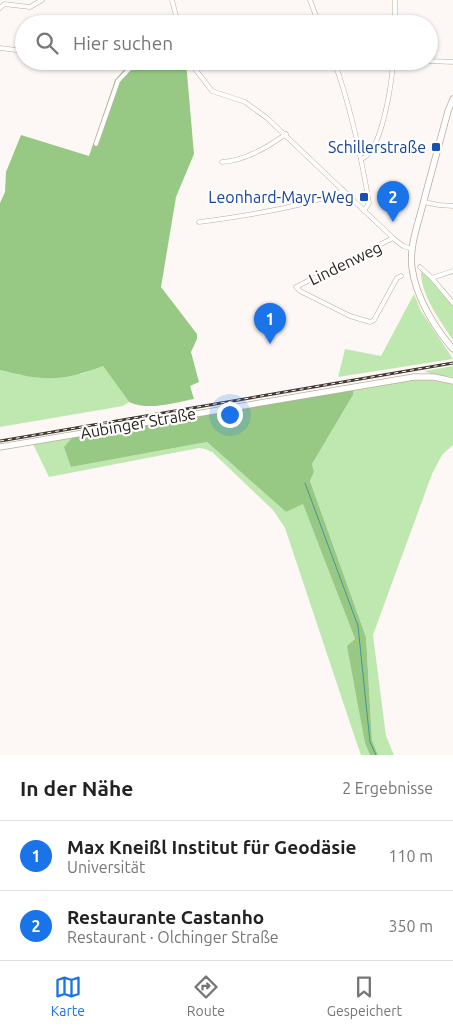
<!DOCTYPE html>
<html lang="de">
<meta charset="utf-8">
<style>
body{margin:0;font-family:Ubuntu,sans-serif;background:#f2f2f2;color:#222}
.you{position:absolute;left:229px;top:414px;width:18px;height:18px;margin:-12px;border:4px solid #fff;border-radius:50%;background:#1a73e8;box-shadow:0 0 0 8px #1a73e833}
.badge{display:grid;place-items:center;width:32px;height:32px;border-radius:50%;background:#1a73e8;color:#fff;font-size:16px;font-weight:700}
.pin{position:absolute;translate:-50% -41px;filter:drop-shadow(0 1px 2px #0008)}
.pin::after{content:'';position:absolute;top:26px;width:18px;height:15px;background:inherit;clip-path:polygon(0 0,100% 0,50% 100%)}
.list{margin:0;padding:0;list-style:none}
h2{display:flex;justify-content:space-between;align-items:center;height:65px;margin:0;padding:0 20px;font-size:21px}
h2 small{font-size:16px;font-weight:400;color:#767676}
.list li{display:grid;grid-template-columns:32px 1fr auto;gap:15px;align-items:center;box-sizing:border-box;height:70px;padding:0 20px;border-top:1px solid #e0e0e0}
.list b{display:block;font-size:19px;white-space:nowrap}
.list p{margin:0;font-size:16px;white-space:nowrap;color:#767676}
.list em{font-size:16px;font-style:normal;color:#767676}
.icon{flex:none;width:28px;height:28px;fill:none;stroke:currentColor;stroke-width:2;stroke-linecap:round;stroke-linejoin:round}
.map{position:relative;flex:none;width:453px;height:755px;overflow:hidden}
.search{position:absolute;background:#fff;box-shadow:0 1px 4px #0004;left:15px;right:15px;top:15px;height:55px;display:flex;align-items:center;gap:12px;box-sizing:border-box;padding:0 18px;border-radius:28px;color:#767676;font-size:19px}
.sheet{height:205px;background:#fff}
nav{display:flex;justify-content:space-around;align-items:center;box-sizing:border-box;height:70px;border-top:1px solid #e0e0e0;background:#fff;font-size:14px;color:#767676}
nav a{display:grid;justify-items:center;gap:2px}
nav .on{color:#1a73e8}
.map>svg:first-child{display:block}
.green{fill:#bfe8b0}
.forest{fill:#97c985}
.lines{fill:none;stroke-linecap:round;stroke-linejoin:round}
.stream{stroke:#449696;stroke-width:1}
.street-casing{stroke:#bfab9c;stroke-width:5}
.secondary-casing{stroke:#bfab9c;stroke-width:7}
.street{stroke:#fff;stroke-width:4}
.secondary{stroke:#fff;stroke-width:5.5}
.rail-casing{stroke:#403933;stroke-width:3}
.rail{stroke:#fff;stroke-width:1;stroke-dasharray:4;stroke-linecap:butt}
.transit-dot{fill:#1a4fb4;stroke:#fff;stroke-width:2}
.labels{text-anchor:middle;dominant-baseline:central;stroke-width:4.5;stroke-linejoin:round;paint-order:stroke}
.transit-label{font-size:16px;fill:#164399;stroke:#fff;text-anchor:end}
.street-label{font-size:16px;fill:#2b231d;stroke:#fff}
</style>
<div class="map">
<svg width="453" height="755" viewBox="0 0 453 755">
<rect width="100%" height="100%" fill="#fdf8f5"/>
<g class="green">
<path d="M421,271L424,272L453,306V340C441,322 420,294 421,271Z"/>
<polygon points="414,294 421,311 453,359 338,377 345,349 381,356"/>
<polygon points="103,366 129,402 123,406 0,427 0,370 20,375 82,374"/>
<polygon points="453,366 453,377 431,374 424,371"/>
<polygon points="425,379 453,384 453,445 442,455 432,474 373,635 386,736 394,755 378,755 372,740 366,637 310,481 314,472 312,464 353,395 353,390 408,380"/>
<polygon points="73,437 71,467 207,442 286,512 303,503 355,639 365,743 370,755 361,755 357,744 285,528 273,510 212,452 205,449 199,448 49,477 33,444"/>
</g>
<g class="forest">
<path d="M131,62H186L194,154L176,197L161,287L197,334V339L191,352L199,382L190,386L194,399C173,403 149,411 129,402L103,366C62,382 42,381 0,370V203L5,192L6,172L21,135L89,156L115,80Z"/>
<polygon points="353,390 353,395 312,464 314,472 310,481 366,637 372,740 378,755 370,755 365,743 347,646 355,639 303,504 286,512 207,442 71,467 64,447 73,437"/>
</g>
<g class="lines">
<polyline class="stream" points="305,483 358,626 370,742 376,755"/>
<g class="street-casing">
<g id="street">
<polyline points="172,0 178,24"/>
<polyline points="310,0 319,24"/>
<polyline points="0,8 4,4 30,7 42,0"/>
<polyline points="395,24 395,0"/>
<polyline points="0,48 24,51"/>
<polyline points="189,61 212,91 245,102 267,118 393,238 403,246 412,249"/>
<path d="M334,61C351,107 361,155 369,203L364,211"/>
<polyline points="429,61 453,62"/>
<polyline points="96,144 118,81 133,65 190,64"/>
<path d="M361,159C382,154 392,81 393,61"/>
<path d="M222,162C244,161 268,147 286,134"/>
<polyline points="424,202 439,205 453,206"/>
<path d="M199,222C238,217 276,211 314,201C323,198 336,196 343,190"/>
<polyline points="393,238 296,287 300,291 350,316 370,322 374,320 397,278 401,276"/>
<polyline points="420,267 432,278 453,303"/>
<polyline points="432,278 453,271"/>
</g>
</g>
<g class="secondary-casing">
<g id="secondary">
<path d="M453,99L448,111C440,140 432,170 424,200C419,222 409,245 412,268C416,297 434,327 453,349"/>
<polyline points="0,447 414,377 434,377 453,381"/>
</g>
</g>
<use href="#street" class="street"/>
<use href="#secondary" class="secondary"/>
<g class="rail-casing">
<polyline id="rail" points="0,441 453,363"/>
</g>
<use href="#rail" class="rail"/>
</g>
<g class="transit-dot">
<rect x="431" y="142" width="10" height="10" rx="2.5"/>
<rect x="359" y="192" width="10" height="10" rx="2.5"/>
</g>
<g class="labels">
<g class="transit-label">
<text x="426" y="147">Schillerstraße</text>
<text x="354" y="197">Leonhard-Mayr-Weg</text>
</g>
<g class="street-label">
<text transform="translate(345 263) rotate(-26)">Lindenweg</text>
<text transform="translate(138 423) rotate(-10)">Aubinger Straße</text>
</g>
</g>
</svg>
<div class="you"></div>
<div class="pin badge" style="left:270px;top:344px">1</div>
<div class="pin badge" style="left:393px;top:222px">2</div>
<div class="search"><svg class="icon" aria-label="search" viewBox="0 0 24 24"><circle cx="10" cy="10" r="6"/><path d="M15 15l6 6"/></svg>Hier suchen</div>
</div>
<section class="sheet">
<h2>In der Nähe<small>2 Ergebnisse</small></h2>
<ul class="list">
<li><span class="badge">1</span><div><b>Max Kneißl Institut für Geodäsie</b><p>Universität</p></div><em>110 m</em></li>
<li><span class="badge">2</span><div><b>Restaurante Castanho</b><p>Restaurant · Olchinger Straße</p></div><em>350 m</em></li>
</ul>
</section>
<nav>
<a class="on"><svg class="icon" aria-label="map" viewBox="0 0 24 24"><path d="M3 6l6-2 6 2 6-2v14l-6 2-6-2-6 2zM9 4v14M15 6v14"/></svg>Karte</a>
<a><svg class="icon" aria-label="directions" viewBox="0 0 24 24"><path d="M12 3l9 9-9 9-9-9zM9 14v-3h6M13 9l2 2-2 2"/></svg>Route</a>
<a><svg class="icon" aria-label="saved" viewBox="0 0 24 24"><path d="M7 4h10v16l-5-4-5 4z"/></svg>Gespeichert</a>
</nav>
